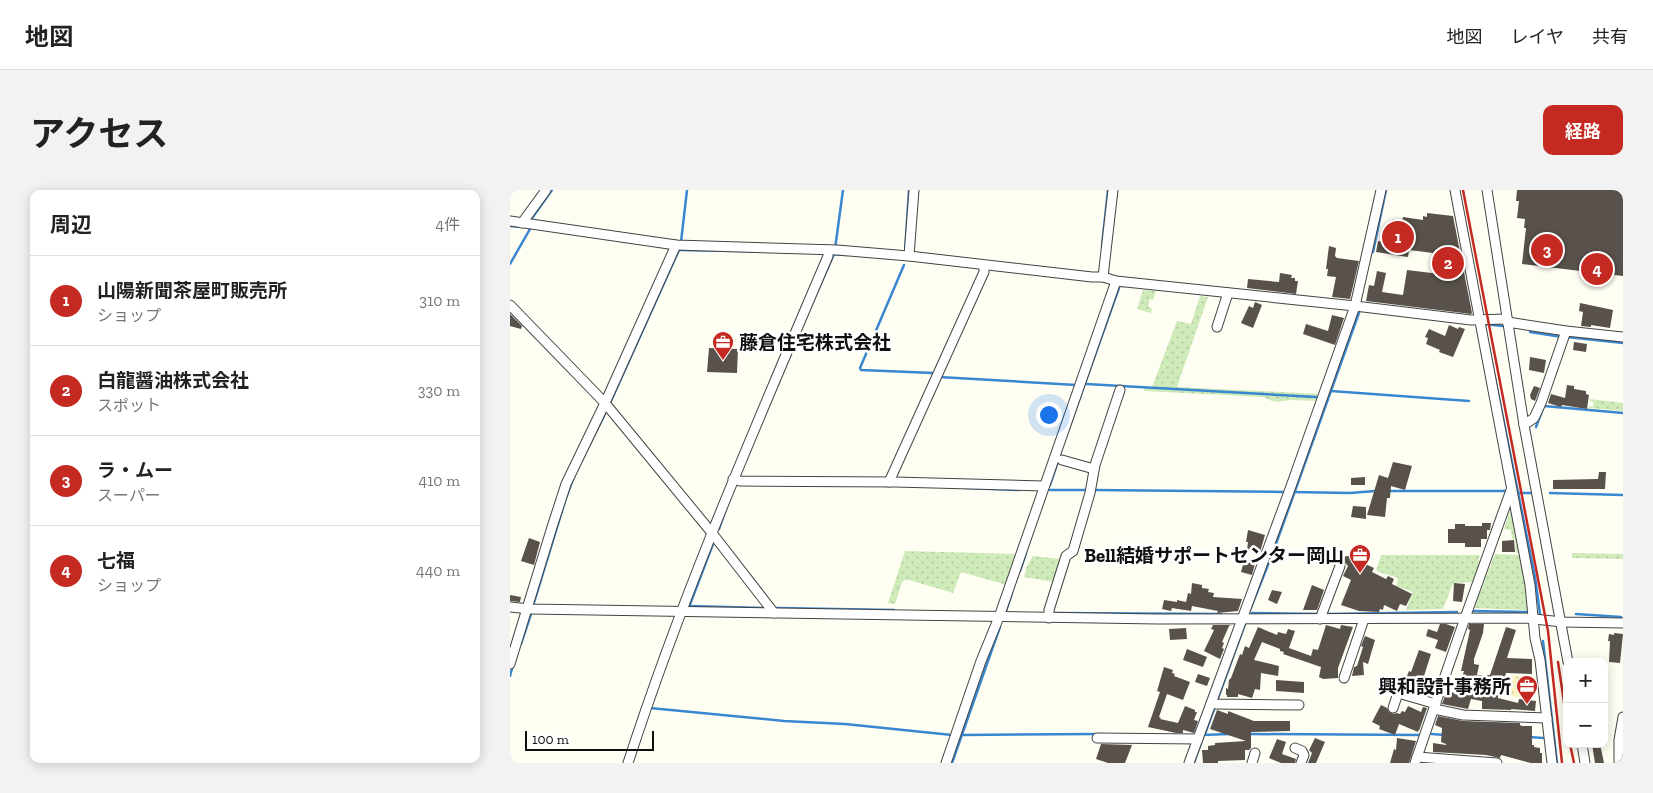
<!DOCTYPE html>
<html lang="ja">
<meta charset="utf-8">
<style>
body{margin:0;font-family:"Zilla Slab","Noto Sans JP",serif;background:#f2f2f2;color:#222}
.controls{position:absolute;right:15px;bottom:15px;display:grid;overflow:hidden;border-radius:10px;box-shadow:0 2px 12px #0003}
.controls button{width:45px;height:45px;display:grid;place-items:center;padding:0;border:0;border-bottom:1px solid #e0e0e0;background:#fff;color:#222;font:25px sans-serif}
.scale{position:absolute;left:15px;bottom:12px;width:129px;box-sizing:border-box;padding-left:5px;border:2px solid #101010;border-top:0;font-size:14px;line-height:18px;white-space:nowrap;color:#101010;-webkit-text-stroke:4px #fff;paint-order:stroke}
.you{position:absolute;left:538px;top:224px;width:18px;height:18px;margin:-12px;border:4px solid #fff;border-radius:50%;background:#1a73e8;box-shadow:0 0 0 8px #1a73e833}
.badge{display:grid;place-items:center;width:32px;height:32px;border-radius:50%;background:#c52a22;color:#fff;font-size:16px;font-weight:700}
.pin{position:absolute;translate:-50% -50%;border:2px solid #fff;box-shadow:0 1px 5px #0006}
.list{margin:0;padding:0;list-style:none}
h2{display:flex;justify-content:space-between;align-items:center;height:65px;margin:0;padding:0 20px;font-size:21px}
h2 small{font-size:16px;font-weight:400;color:#767676}
.list li{display:grid;grid-template-columns:32px 1fr auto;gap:15px;align-items:center;box-sizing:border-box;height:90px;padding:0 20px;border-top:1px solid #e0e0e0}
.list b{display:block;font-size:19px;white-space:nowrap}
.list p{margin:0;font-size:16px;white-space:nowrap;color:#767676}
.list em{font-size:16px;font-style:normal;color:#767676}
.map{position:relative;flex:none;width:1113px;height:573px;overflow:hidden;border-radius:10px}
header{display:flex;align-items:center;gap:30px;box-sizing:border-box;height:70px;padding:0 25px;background:#fff;border-bottom:1px solid #e0e0e0}
header strong{font-size:24px}
nav{display:flex;gap:28px;margin-inline-start:auto;font-size:18px}
.intro{display:flex;align-items:center;justify-content:space-between;box-sizing:border-box;height:120px;padding:0 30px}
h1{margin:0;font-size:35px}
.button{padding:12px 22px;border-radius:10px;background:#c52a22;color:#fff;font-size:18px;font-weight:700}
main{display:flex;gap:30px;padding:0 30px}
aside{flex:1;background:#fff;border-radius:10px;box-shadow:0 2px 12px #0003}
.map>svg:first-child{display:block}
.grass{fill:url(#grass-dots)}
.sand{fill:url(#sand-dots)}
.lines{fill:none;stroke-linecap:round;stroke-linejoin:round}
.stream{stroke:#3a87d1;stroke-width:2.5}
.building{fill:#59524c}
.minor-casing{stroke:#434343;stroke-width:11}
.minor{stroke:#fff;stroke-width:9}
.rail{stroke:#c52a22;stroke-width:2.5}
.labels{text-anchor:middle;dominant-baseline:central;stroke-width:5;stroke-linejoin:round;paint-order:stroke}
.poi-label{font-size:19px;font-weight:bold;fill:#101010;stroke:#fff;text-anchor:end}
</style>
<header>
<strong>地図</strong>
<nav><a>地図</a><a>レイヤ</a><a>共有</a></nav>
</header>
<div class="intro"><h1>アクセス</h1><a class="button">経路</a></div>
<main>
<aside>
<h2>周辺<small>4件</small></h2>
<ul class="list">
<li><span class="badge">1</span><div><b>山陽新聞茶屋町販売所</b><p>ショップ</p></div><em>310 m</em></li>
<li><span class="badge">2</span><div><b>白龍醤油株式会社</b><p>スポット</p></div><em>330 m</em></li>
<li><span class="badge">3</span><div><b>ラ・ムー</b><p>スーパー</p></div><em>410 m</em></li>
<li><span class="badge">4</span><div><b>七福</b><p>ショップ</p></div><em>440 m</em></li>
</ul>
</aside>
<div class="map">
<svg width="1113" height="573" viewBox="0 0 1113 573">
<defs>
<pattern id="grass-dots" width="8" height="8" patternUnits="userSpaceOnUse" patternTransform="scale(1.25)"><rect width="8" height="8" fill="#cfebba"/><path d="M2 2h.1M6 6h.1" fill="none" stroke="#b1c89f" stroke-width="1.8" stroke-linecap="round"/></pattern>
<pattern id="sand-dots" width="8" height="8" patternUnits="userSpaceOnUse" patternTransform="scale(1.25)"><rect width="8" height="8" fill="#fcf4be"/><path d="M2 2h.1M6 6h.1" fill="none" stroke="#d7d0a2" stroke-width="1.8" stroke-linecap="round"/></pattern>
</defs>
<rect width="100%" height="100%" fill="#fffef3"/>
<g class="grass">
<polygon points="633,100 646,101 643,110 640,109 638,117 642,118 641,123 627,119"/>
<polygon points="690,106 698,107 667,197 811,204 808,211 779,210 767,212 762,211 753,207 634,201 634,197 642,197 667,131 681,134"/>
<polygon points="1080,209 1113,213 1113,221 1079,218 1079,216 1083,217 1084,212 1080,211"/>
<polygon points="1000,321 1002,321 1010,362 1006,363 1005,350 1002,348 1001,340 994,339"/>
<polygon points="395,361 507,364 497,395 451,382 443,403 399,390 394,390 392,392 385,414 378,413"/>
<polygon points="1062,363 1113,364 1113,369 1062,368"/>
<polygon points="985,364 1010,365 1016,402 1017,420 964,418"/>
<polygon points="871,365 970,365 968,370 972,372 964,392 943,393 933,419 896,420 903,402 886,396 888,388 866,381"/>
<polygon points="523,366 551,369 544,392 514,387 517,376"/>
</g>
<polygon class="sand" points="997,485 1025,488 1026,490 1018,490 1016,507 989,506"/>
<g class="lines">
<g class="stream">
<polyline points="20,31 42,0"/>
<polyline points="0,36 13,37"/>
<polyline points="171,52 177,0"/>
<polyline points="592,56 598,0"/>
<polyline points="325,59 333,0"/>
<polyline points="169,60 277,62"/>
<polyline points="863,62 876,0"/>
<polyline points="395,63 399,0"/>
<polyline points="320,64 337,65"/>
<polyline points="0,74 20,39 16,37"/>
<polyline points="394,75 350,178 351,180 423,183"/>
<polyline points="304,109 324,64"/>
<polyline points="975,134 992,136"/>
<polyline points="1020,142 1052,147"/>
<polyline points="1057,147 1113,153"/>
<polyline points="977,148 1025,387 1030,424"/>
<polyline points="429,187 566,195"/>
<polyline points="576,194 806,207"/>
<polyline points="821,201 959,211"/>
<polyline points="101,211 169,60"/>
<polyline points="1026,237 1034,216 1113,223"/>
<polyline points="558,241 610,95 613,96"/>
<polyline points="540,295 547,274"/>
<polyline points="455,298 510,300"/>
<polyline points="540,300 578,300"/>
<polyline points="584,300 776,302"/>
<polyline points="878,301 996,301"/>
<polyline points="781,302 840,303 865,301"/>
<polyline points="1009,303 1022,303"/>
<polyline points="1040,303 1113,305"/>
<polyline points="209,339 216,319"/>
<polyline points="510,381 516,363"/>
<polyline points="23,416 56,308 65,284 95,224"/>
<polyline points="179,416 256,418"/>
<polyline points="179,417 203,354"/>
<polyline points="267,418 384,420"/>
<polyline points="740,420 762,365 850,120"/>
<polyline points="496,421 502,403"/>
<polyline points="963,421 1016,422"/>
<polyline points="543,423 711,424"/>
<polyline points="742,423 810,424"/>
<polyline points="816,424 947,422"/>
<polyline points="1066,424 1111,427"/>
<polyline points="1033,451 1047,573"/>
<polyline points="11,454 22,421"/>
<polyline points="0,486 3,475"/>
<polyline points="140,518 274,531 335,534 442,545"/>
<polyline points="695,544 735,434"/>
<polyline points="740,544 911,545"/>
<polyline points="922,544 934,545"/>
<polyline points="451,545 587,544"/>
<polyline points="693,545 719,544"/>
<polyline points="1019,547 1033,548"/>
<polyline points="442,573 490,437"/>
<polyline points="684,573 693,547"/>
</g>
</g>
<g class="building">
<polygon points="1007,0 1113,0 1113,86 1012,74 1016,38 1014,38 1015,29 1007,28 1009,11 1006,11"/>
<polygon points="917,23 943,26 962,123 961,124 856,111 859,95 864,96 867,81 876,83 872,102 893,105 897,80 938,85 940,74 922,71 923,63 899,60 898,67 866,62 868,51 874,52 879,35 891,37 893,27 913,30 913,26 917,27"/>
<polygon points="819,56 826,58 825,66 827,68 849,71 840,109 822,107 826,87 817,86 818,79 816,79"/>
<polygon points="770,83 782,85 781,88 785,88 785,91 788,91 786,104 737,98 738,89 769,92"/>
<polygon points="745,112 752,115 743,138 731,133 739,116 743,118"/>
<polygon points="1070,113 1103,120 1100,138 1081,135 1081,137 1071,136 1073,122 1069,121"/>
<polygon points="0,124 12,136 11,139 0,136"/>
<polygon points="822,125 834,128 825,155 793,144 796,134 818,141"/>
<polygon points="939,135 948,139 949,137 955,139 943,167 929,162 930,160 916,154 918,148 915,147 919,139 935,146"/>
<polygon points="1064,152 1077,154 1076,162 1063,160"/>
<polygon points="199,158 228,159 227,183 197,182"/>
<polygon points="1020,167 1036,170 1034,183 1019,180"/>
<polygon points="1057,195 1064,196 1064,199 1076,201 1076,204 1079,205 1077,219 1052,215 1051,217 1038,213 1041,204 1055,208"/>
<polygon points="1024,196 1030,198 1025,211 1021,209 1020,205"/>
<polygon points="883,272 902,276 895,300 881,296 880,308 877,308 875,327 857,325 869,285 878,288"/>
<polygon points="1089,282 1096,282 1095,299 1043,299 1043,290 1088,289"/>
<polygon points="855,287 855,295 841,295 841,288"/>
<polygon points="843,316 856,317 856,329 841,327"/>
<polygon points="972,333 981,333 980,340 977,340 977,349 971,349 971,357 955,357 955,353 938,353 938,339 945,339 945,334 955,334 955,336 972,336"/>
<polygon points="738,340 755,345 750,362 737,360 738,352 736,352"/>
<polygon points="19,348 30,352 24,375 11,371"/>
<polygon points="1004,350 1005,362 992,362 992,351"/>
<polygon points="838,366 864,378 862,382 876,389 878,386 884,389 882,394 902,404 896,416 890,414 887,421 874,415 873,420 870,419 869,422 849,421 831,415 841,390 833,386 838,376 834,372 830,370 831,367"/>
<polygon points="734,371 745,374 742,385 731,382"/>
<polygon points="682,393 692,395 692,398 699,399 698,402 704,403 703,407 732,409 728,421 707,423 708,421 682,416 681,421 662,418 661,421 652,419 654,410 667,412 667,410 676,412 678,403 681,404"/>
<polygon points="944,393 955,394 952,412 943,411"/>
<polygon points="802,395 814,400 807,420 793,420"/>
<polygon points="762,400 772,402 767,414 758,410"/>
<polygon points="0,405 11,407 10,412 0,411"/>
<polygon points="930,434 936,434 945,437 936,462 925,458 928,450 916,446 918,439 927,442"/>
<polygon points="959,434 974,434 973,443 964,469 964,474 969,475 967,485 980,485 996,437 1006,440 997,468 1022,469 1022,484 996,483 994,490 989,491 988,508 1008,513 1009,509 1026,511 1025,521 1001,519 1001,520 972,519 972,511 961,509 958,519 932,514 937,500 946,504 954,481 951,481 960,440 958,439"/>
<polygon points="703,435 721,435 719,436 712,452 714,453 712,458 714,459 710,469 694,461 704,440 701,439"/>
<polygon points="816,435 830,439 831,435 843,437 828,478 828,488 813,489 809,487 811,477 773,464 774,462 770,461 770,459 752,452 744,470 769,476 768,486 751,483 750,500 745,499 742,508 728,504 728,507 717,507 717,505 716,505 716,498 718,499 719,490 721,488 730,464 732,465 735,456 739,458 748,437 767,445 768,442 776,444 778,439 785,441 779,458 801,466 803,459 808,460"/>
<polygon points="676,438 677,449 660,450 659,439"/>
<polygon points="1104,443 1113,444 1110,473 1099,472 1100,451 1098,451 1099,444 1104,445"/>
<polygon points="855,446 865,450 858,474 853,472 854,485 842,486 844,477 847,476 853,457 851,456"/>
<polygon points="677,459 697,467 693,477 673,470"/>
<polygon points="909,460 921,464 914,486 927,490 923,501 909,497 910,493 898,494 897,486 899,481 901,482"/>
<polygon points="654,477 663,480 662,483 665,484 664,486 680,492 673,510 657,504 649,527 651,528 650,529 668,533 675,516 685,520 685,522 687,522 684,530 688,531 684,543 673,540 673,543 666,543 638,537 650,502 647,501"/>
<polygon points="688,484 700,488 697,496 685,492"/>
<polygon points="766,490 794,492 794,503 766,501"/>
<polygon points="871,515 877,518 879,522 884,524 887,523 890,524 892,521 895,522 898,516 911,522 913,517 917,518 909,541 908,540 908,542 889,534 885,545 869,539 870,536 862,532"/>
<polygon points="707,520 718,524 718,521 744,531 780,531 780,541 741,542 741,558 739,560 735,560 735,570 708,571 708,573 693,573 692,560 698,560 698,556 705,555 705,553 736,551 700,539"/>
<polygon points="928,526 953,531 1010,533 1010,535 1012,536 1022,536 1022,555 1024,555 1024,557 1030,558 1030,563 1032,563 1032,573 1021,573 991,565 990,568 976,565 923,562 923,553 936,555 936,554 931,552 932,538 925,535"/>
<polygon points="805,548 815,552 806,573 798,573 802,563 799,560"/>
<polygon points="887,548 906,551 899,573 880,573 884,559 886,560"/>
<polygon points="767,549 776,552 772,564 786,569 785,573 771,573 759,568"/>
<polygon points="591,554 622,555 615,573 598,573 586,569"/>
<polygon points="1082,554 1090,554 1094,573 1085,573"/>
</g>
<g class="lines">
<g class="minor-casing">
<g id="minor">
<polyline points="871,0 845,116 961,130 997,129"/>
<polyline points="945,0 1020,395 1025,448 1030,470 1042,573"/>
<polyline points="977,0 1014,235 1058,472"/>
<polyline points="0,31 166,55 327,60 399,66 582,87 593,87 606,91 845,116 780,299 679,573"/>
<polyline points="12,33 36,0"/>
<polyline points="399,66 404,0"/>
<polyline points="593,87 603,0"/>
<polyline points="0,115 95,213 202,343 264,423"/>
<polyline points="997,132 1056,141 1113,147"/>
<polyline points="707,137 718,103"/>
<polyline points="1014,235 1024,228 1031,213 1056,141"/>
<polyline points="552,270 584,279"/>
<polyline points="223,289 230,291 385,292 534,296"/>
<polyline points="379,292 474,82 474,75"/>
<polyline points="0,417 20,419 648,429 1015,428 1052,432 1113,433"/>
<polyline points="539,428 539,420 556,366 563,361 580,303 585,275 610,200"/>
<polyline points="810,429 830,376"/>
<polyline points="0,474 42,337 56,294 95,213 166,55"/>
<polyline points="834,488 854,429"/>
<polyline points="701,513 707,514 789,515"/>
<polyline points="883,518 888,503 926,514"/>
<polyline points="924,519 953,525 1037,528"/>
<polyline points="587,548 688,549"/>
<polyline points="1072,554 1075,573"/>
<polyline points="785,558 792,561 794,565 791,573"/>
<polyline points="907,567 987,573"/>
<path d="M118,573C174,400 247,233 318,66V60"/>
<polyline points="436,573 471,471 489,427 606,91"/>
<polyline points="742,573 745,563"/>
<polyline points="905,573 955,428 1001,300"/>
<polyline points="1109,573 1109,550 1113,527"/>
</g>
</g>
<use href="#minor" class="minor"/>
<g class="rail">
<polyline points="953,0 1038,441 1052,573"/>
<polyline points="1048,472 1057,532"/>
<polyline points="1060,554 1064,573"/>
</g>
</g>
<defs>
<g id="office-pin" transform="scale(1.125)"><path d="M0 17L-7.5 6A9.5 9.5 0 1 1 7.5 6Z" fill="#c52a22" stroke="#fff"/><path d="M-6-3h4V-5.5h4V-3h4V5H-6ZM-1-4.5V-3h2v-1.5ZM-6 0V1H6V0Z" fill="#fff"/></g>
</defs>
<g fill-rule="evenodd">
<use href="#office-pin" x="213" y="152"/>
<use href="#office-pin" x="850" y="365"/>
<use href="#office-pin" x="1017" y="496"/>
</g>
<g class="labels">
<g class="poi-label">
<text x="229" y="152" text-anchor="start">藤倉住宅株式会社</text>
<text x="834" y="365">Bell結婚サポートセンター岡山</text>
<text x="1001" y="496">興和設計事務所</text>
</g>
</g>
</svg>
<div class="controls">
<button>+</button>
<button>−</button>
</div>
<div class="scale">100 m</div>
<div class="you"></div>
<div class="pin badge" style="left:888px;top:47px">1</div>
<div class="pin badge" style="left:938px;top:73px">2</div>
<div class="pin badge" style="left:1037px;top:60px">3</div>
<div class="pin badge" style="left:1087px;top:79px">4</div>
</div>
</main>
